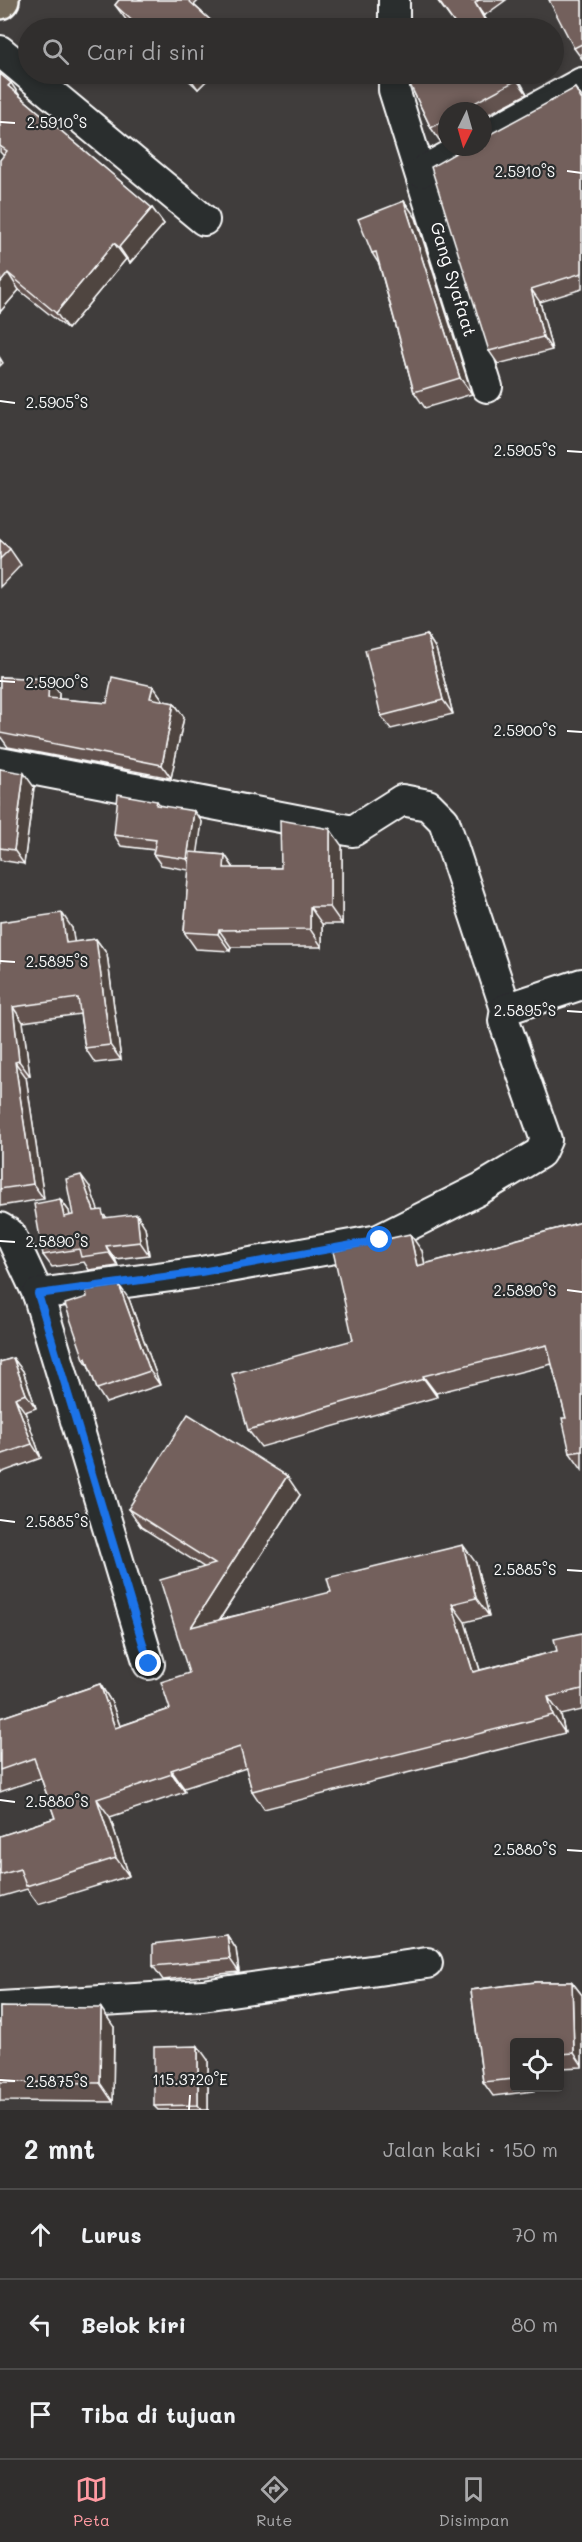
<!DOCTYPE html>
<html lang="id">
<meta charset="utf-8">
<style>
body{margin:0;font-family:Mali,sans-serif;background:#3c3a39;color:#f1f3f6}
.controls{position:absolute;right:18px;bottom:18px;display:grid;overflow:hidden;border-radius:6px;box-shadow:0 3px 9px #0003}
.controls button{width:54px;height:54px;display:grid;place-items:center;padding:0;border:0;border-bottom:2px solid #4b4a49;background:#302e2d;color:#f1f3f6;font:30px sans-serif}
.compass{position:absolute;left:438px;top:102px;width:54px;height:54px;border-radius:50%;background:#302e2d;box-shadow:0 3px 9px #0003;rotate:185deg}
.stop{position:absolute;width:18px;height:18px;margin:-14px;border:4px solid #1a73e8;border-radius:50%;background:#fff}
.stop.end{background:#1a73e8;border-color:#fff;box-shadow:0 2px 6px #0008}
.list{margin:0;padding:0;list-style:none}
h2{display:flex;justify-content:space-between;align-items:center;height:78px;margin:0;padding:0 24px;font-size:26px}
h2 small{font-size:20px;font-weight:400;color:#a8a8aa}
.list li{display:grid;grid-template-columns:39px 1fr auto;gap:18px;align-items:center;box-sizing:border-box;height:90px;padding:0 24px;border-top:2px solid #4b4a49}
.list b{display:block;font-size:22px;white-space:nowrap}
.list em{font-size:20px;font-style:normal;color:#a8a8aa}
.icon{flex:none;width:33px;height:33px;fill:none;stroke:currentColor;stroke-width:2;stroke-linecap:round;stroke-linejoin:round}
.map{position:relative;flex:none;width:582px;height:2110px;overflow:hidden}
.search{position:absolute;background:#302e2d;box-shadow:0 3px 9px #0003;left:18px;right:18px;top:18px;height:66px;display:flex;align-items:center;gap:15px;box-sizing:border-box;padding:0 21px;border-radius:33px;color:#a8a8aa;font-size:22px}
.sheet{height:348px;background:#302e2d}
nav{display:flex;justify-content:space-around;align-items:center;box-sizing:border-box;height:84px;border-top:2px solid #4b4a49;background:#302e2d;font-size:16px;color:#a8a8aa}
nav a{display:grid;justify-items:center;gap:3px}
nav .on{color:#ff9aa2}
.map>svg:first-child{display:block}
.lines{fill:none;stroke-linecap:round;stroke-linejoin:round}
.minor-casing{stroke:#fff;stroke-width:34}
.primary-casing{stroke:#fff;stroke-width:38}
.minor{stroke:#2a2d2e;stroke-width:30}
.primary{stroke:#746a5a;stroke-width:33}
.wall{fill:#63534f;stroke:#fff;stroke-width:1.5}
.shaded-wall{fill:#504440;stroke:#fff;stroke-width:1.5}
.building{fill:#73615c;stroke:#fff;stroke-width:1.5}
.route{stroke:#1a73e8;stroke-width:8}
.ticks{fill:none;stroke:#fff;stroke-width:2}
.labels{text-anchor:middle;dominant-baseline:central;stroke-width:4.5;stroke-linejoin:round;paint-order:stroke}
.street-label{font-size:18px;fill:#fff;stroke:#2a2d2e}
.ticks-label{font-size:15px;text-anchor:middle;fill:#fff;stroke:#2a2d2e;stroke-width:4.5;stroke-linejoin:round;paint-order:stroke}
</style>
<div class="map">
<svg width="582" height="2110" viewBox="0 0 582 2110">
<rect width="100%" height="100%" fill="#403d3c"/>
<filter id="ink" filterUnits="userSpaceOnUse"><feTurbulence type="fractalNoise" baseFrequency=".0167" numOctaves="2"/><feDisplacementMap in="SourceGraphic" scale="12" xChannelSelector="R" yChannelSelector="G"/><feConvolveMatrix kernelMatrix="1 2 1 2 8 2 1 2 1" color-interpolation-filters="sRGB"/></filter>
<g filter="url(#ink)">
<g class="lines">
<g class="minor-casing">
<g id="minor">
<polyline points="394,28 394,0"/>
<polyline points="0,51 204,220"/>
<polyline points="394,74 394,90 487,387"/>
<polyline points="483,137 582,83"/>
<polyline points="421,172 466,147"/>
<polyline points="0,763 353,831 402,800 428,805 444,821 506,1009"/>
<polyline points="0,1228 10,1234 38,1294 149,1664"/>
<polyline points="38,1294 201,1272 379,1240 480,1189 540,1153 546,1140 504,1021 506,1009 582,984"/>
<polyline points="0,2007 203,1995 427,1963"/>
</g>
</g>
<g class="primary-casing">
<polyline id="primary" points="0,2 2,0"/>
</g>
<use href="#minor" class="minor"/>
<use href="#primary" class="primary"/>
</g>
<g class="wall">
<polygon points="119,0 199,0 194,5 219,28 134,28 127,21 115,5"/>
<polygon points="437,0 506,0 484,16 491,28 447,28 455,24"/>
<polygon points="582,0 582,59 574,48"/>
<polygon points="0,74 20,96 152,208 164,224 130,263 126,259 68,329 19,290 0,312 0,160 4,156 0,152"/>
<polygon points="182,74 213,74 198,89"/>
<polygon points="405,74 516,74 527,94 483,117 483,111 447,111 447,138 440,141 431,128"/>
<polygon points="575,88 582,97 582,289 540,302 552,350 498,364 489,351"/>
<polygon points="404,201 416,218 472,394 425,408 414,392 379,264 372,253"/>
<polygon points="0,540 10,549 21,565 0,587"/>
<polygon points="427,635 436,649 453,714 391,729 381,716"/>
<polygon points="0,677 49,679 59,693 59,699 107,703 153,686 163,701 174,703 184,717 171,778 8,747 0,736"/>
<polygon points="0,769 34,787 24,864 0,860"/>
<polygon points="157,801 160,805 202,822 197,853 225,855 234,868 281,868 342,846 342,924 322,924 322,947 231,947 230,951 196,949 184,932 189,870 161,865 153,854 154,850 121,846 114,835"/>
<polygon points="0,922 72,928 74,942 96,939 107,954 121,1060 95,1063 85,1048 80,1014 23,1022 30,1076 26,1077 44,1199 0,1206"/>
<polygon points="90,1187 98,1211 108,1218 145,1227 149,1255 115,1259 118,1266 89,1270 84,1262 52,1267 43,1255 60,1199 69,1211 70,1216 73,1215"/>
<polygon points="582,1222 582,1470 570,1453 566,1418 552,1364 436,1393 437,1397 261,1447 248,1430 353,1340 422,1251 425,1264"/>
<polygon points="129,1299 160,1385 106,1403 97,1389 88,1365 84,1359"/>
<polygon points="13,1358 23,1371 36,1408 25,1412 41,1458 0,1473 0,1362"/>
<polygon points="300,1495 220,1619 476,1563 489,1616 465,1622 480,1670 557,1651 582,1633 582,1710 561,1715 565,1733 264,1809 252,1791 246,1768 184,1788 185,1792 110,1817 129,1876 38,1904 27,1889 0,1897 0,1836 55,1818 41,1778 0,1792 0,1718 100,1684 112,1703 120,1726 170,1709 189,1673 204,1567 141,1527 128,1509"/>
<polygon points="227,1935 236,1949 239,1972 163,1980 153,1966"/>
<polygon points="536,1982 572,1982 582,1995 582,2067 560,2068 560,2043 514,2043 514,2088 534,2088 534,2091 493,2096 483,2082 471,1990"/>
<polygon points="0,2007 114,2027 113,2102 0,2101"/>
<polygon points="208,2060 208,2110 158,2110 154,2106"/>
</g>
<g class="shaded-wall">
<polygon points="475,3 484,16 491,28 489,28"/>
<polygon points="187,74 213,74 198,89"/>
<polygon points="513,74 516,74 527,94 517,80"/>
<polygon points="11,83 22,99 8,86"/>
<polygon points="404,201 416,218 472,394 460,378"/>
<polygon points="152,208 164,224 130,263 119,247"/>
<polygon points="114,243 126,259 68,329 56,313"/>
<polygon points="8,273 19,290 0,312 0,283"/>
<polygon points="531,289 540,302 552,350 543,337"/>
<polygon points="0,358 3,363 0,366"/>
<polygon points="427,635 436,649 453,714 443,700"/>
<polygon points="49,679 59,693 58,712 48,698"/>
<polygon points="153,686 163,700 160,712 150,698"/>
<polygon points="174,703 184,717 171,778 162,765"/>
<polygon points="24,773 34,787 24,864 14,850"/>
<polygon points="194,811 202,822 195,871 187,859"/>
<polygon points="330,829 342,846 342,924 330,907"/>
<polygon points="225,855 237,873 224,868"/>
<polygon points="310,907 322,924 322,947 310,929"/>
<polygon points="62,913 72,928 77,958 66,943"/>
<polygon points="219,930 231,947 230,951 218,934"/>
<polygon points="96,939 107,954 121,1060 110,1045"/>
<polygon points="13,1007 23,1022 30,1076 19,1061"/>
<polygon points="15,1062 26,1077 44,1199 33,1184"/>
<polygon points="81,1175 90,1187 103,1224 94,1211"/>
<polygon points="60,1199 69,1211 72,1229 64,1217"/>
<polygon points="137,1214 145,1227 149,1255 140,1242"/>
<polygon points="410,1234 422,1251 429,1284 417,1266"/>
<polygon points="106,1246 115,1259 118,1266 109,1253"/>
<polygon points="119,1285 129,1299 160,1385 150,1371"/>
<polygon points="13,1358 23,1371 36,1408 26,1394"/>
<polygon points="423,1376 436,1393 437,1397 424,1379"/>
<polygon points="15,1398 25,1412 41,1458 32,1444"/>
<polygon points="287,1476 300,1495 203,1645 191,1627"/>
<polygon points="463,1545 476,1563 489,1616 476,1598"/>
<polygon points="452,1604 465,1622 486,1690 473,1672"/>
<polygon points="100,1684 112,1703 127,1746 115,1728"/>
<polygon points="548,1697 561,1715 565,1733 553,1715"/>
<polygon points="171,1770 184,1788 185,1792 172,1774"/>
<polygon points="97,1799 110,1817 129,1876 116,1858"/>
<polygon points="227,1935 236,1949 239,1972 230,1959"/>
<polygon points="572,1982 582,1995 582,2065 574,2053"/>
<polygon points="101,2008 114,2027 113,2102 100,2083"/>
<polygon points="198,2046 208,2060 208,2110 202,2110 198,2105"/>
</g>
<g class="building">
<polygon points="119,0 188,0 219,28 140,28 115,5"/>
<polygon points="438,0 479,0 475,3 489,28 447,28 455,24"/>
<polygon points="549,0 582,0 582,44 574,48"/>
<polygon points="0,74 11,83 8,86 152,208 119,247 114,243 56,313 8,273 0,283 0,160 7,151 0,146"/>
<polygon points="405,74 513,74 517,80 465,108 463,111 447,111 447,119 431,128"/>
<polygon points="575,88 581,99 582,99 582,273 531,289 543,337 489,351 431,167 466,147 483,147 483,138"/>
<polygon points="404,201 460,378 414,392 376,252 372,253 358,219"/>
<polygon points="0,540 10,549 0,559"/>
<polygon points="427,635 443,700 381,716 365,650"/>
<polygon points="0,677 49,679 48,698 107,703 112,677 153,686 150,698 174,703 162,765 0,733"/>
<polygon points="0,769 24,773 14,850 0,848"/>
<polygon points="118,794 157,801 156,805 194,811 187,859 153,854 156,840 114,835"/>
<polygon points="280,820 330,829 330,907 310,907 310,929 219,930 218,934 184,932 190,852 225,855 224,868 281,868"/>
<polygon points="62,913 66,943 96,939 110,1045 85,1048 78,998 13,1007 19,1061 15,1062 33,1184 0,1189 0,922"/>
<polygon points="81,1175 94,1211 102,1210 104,1218 137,1214 140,1242 106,1246 109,1253 81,1257 79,1249 43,1255 34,1204 60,1199 64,1217 73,1215 66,1179"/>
<polygon points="582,1222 582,1451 570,1453 562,1418 566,1418 547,1345 423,1376 424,1379 248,1430 232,1374 353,1340 333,1251 410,1234 417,1266"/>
<polygon points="119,1285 150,1371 97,1389 86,1358 84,1359 65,1304 87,1297 86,1290"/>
<polygon points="13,1358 26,1394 15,1398 32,1444 0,1455 0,1362"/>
<polygon points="188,1414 287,1476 191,1627 331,1592 327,1578 463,1545 476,1598 452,1604 473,1672 557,1651 554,1639 582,1633 582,1689 548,1697 553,1715 252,1791 240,1747 171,1770 172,1774 97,1799 116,1858 26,1886 20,1869 0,1875 0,1836 55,1818 34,1758 0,1770 0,1718 100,1684 115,1728 170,1709 161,1682 189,1673 160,1580 215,1564 128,1509"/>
<polygon points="227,1935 230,1959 153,1966 153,1944"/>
<polygon points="536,1982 572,1982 574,2053 560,2054 560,2043 514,2043 514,2079 483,2082 471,1990"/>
<polygon points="0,2007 101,2008 100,2083 0,2082"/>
<polygon points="198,2046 198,2105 154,2106 154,2047"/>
</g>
</g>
<g class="lines" filter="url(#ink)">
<polyline class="route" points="149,1664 38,1294 201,1272 380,1240"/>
</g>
<path class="ticks" d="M0,122L15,123M567,171L582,173M0,401L15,403M567,451L582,452M0,681L15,682M567,731L582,732M0,961L15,962M567,1011L582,1012M0,1241L15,1242M567,1290L582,1292M0,1520L15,1522M567,1570L582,1571M0,1800L15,1802M567,1850L582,1851M0,2080L15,2081M189,2110L190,2095"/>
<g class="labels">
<g class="street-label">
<text transform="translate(454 279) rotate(73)">Gang Syafaat</text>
</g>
</g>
<g class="ticks-label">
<text x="57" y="128">2.5910°S</text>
<text x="525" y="177">2.5910°S</text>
<text x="57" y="408">2.5905°S</text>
<text x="525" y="456">2.5905°S</text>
<text x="57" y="688">2.5900°S</text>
<text x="525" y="736">2.5900°S</text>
<text x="57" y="967">2.5895°S</text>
<text x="525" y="1016">2.5895°S</text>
<text x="57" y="1247">2.5890°S</text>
<text x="525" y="1296">2.5890°S</text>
<text x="57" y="1527">2.5885°S</text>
<text x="525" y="1575">2.5885°S</text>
<text x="57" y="1807">2.5880°S</text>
<text x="525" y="1855">2.5880°S</text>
<text x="190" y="2085">115.3720°E</text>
<text x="57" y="2087">2.5875°S</text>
</g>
</svg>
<div class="controls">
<button><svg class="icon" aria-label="locate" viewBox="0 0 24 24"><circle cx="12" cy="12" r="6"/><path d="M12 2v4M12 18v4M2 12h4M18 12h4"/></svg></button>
</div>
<svg class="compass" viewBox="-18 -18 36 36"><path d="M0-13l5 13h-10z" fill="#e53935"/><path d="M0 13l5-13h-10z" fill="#a8a8aa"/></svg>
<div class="stop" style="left:380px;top:1240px"></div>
<div class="stop end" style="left:149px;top:1664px"></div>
<div class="search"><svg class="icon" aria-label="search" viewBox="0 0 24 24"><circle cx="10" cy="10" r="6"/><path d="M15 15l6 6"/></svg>Cari di sini</div>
</div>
<section class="sheet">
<h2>2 mnt<small>Jalan kaki · 150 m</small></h2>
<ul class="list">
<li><svg class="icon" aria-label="ahead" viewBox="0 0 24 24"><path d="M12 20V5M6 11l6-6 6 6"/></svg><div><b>Lurus</b></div><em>70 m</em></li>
<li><svg class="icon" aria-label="left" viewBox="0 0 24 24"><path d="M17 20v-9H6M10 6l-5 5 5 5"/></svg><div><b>Belok kiri</b></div><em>80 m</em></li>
<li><svg class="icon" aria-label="arrive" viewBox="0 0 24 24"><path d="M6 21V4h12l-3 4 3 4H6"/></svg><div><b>Tiba di tujuan</b></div></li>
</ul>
</section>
<nav>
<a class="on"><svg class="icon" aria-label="map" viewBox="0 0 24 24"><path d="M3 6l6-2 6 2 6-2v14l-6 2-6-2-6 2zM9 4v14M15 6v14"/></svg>Peta</a>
<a><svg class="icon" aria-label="directions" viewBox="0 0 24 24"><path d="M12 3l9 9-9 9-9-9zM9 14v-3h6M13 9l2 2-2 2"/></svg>Rute</a>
<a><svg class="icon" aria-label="saved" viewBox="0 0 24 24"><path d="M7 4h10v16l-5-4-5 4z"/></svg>Disimpan</a>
</nav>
